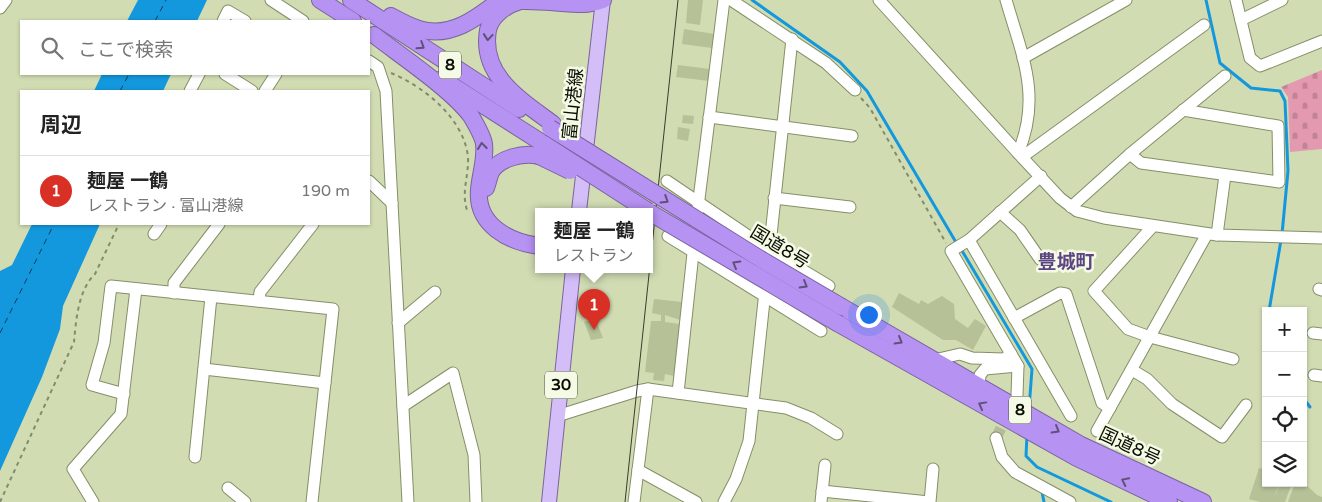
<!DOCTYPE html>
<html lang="ja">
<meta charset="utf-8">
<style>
body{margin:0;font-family:"Varela Round","Noto Sans JP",sans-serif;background:#f6f6f6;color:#222}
.controls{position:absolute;right:15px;bottom:15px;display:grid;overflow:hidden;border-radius:0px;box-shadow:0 1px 4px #0004}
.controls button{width:45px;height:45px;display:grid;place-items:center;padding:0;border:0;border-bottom:1px solid #e0e0e0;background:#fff;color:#222;font:25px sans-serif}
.you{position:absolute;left:868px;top:314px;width:18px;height:18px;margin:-12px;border:4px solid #fff;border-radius:50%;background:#1a73e8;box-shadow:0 0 0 8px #1a73e833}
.badge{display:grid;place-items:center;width:32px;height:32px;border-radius:50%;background:#d93025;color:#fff;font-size:16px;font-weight:700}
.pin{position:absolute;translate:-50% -41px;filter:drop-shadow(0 1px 2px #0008)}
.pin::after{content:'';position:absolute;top:26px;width:18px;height:15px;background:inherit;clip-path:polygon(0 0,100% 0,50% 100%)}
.popup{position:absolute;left:535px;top:208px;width:118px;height:65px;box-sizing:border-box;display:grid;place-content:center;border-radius:0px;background:#fff;filter:drop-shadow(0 1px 4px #0005);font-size:16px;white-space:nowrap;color:#767676}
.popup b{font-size:19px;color:#222}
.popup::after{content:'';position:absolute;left:50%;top:100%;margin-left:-10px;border:10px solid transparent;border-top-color:#fff}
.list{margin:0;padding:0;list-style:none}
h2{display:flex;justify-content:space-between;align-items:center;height:65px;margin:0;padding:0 20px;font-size:21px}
h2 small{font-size:16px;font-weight:400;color:#767676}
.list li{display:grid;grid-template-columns:32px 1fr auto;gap:15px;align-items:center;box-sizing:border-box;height:70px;padding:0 20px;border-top:1px solid #e0e0e0}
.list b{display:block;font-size:19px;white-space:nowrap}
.list p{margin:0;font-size:16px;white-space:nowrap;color:#767676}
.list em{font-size:16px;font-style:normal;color:#767676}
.icon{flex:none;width:28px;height:28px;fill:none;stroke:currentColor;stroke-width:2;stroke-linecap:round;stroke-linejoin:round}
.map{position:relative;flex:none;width:1322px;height:502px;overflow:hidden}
.search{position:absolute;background:#fff;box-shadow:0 1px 4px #0004;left:20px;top:20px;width:350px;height:55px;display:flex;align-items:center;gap:12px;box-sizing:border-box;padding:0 18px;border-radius:0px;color:#767676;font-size:19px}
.panel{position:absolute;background:#fff;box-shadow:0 1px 4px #0004;left:20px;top:90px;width:350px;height:135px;border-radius:0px}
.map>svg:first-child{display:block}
.cemetery{fill:url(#cemetery-stones)}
.water{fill:#1398dd}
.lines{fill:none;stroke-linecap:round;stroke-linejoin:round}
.stream{stroke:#1398dd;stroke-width:3}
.ferry{stroke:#0e3e5a;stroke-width:1;stroke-dasharray:6 5;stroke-linecap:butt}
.building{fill:#b6c198}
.minor-tunnel{stroke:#b3bd98;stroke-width:11;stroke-dasharray:11 5.5;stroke-linecap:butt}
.minor-casing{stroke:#848f68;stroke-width:13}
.major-casing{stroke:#7a639f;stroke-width:16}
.highway-casing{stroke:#7a639f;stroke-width:18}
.path{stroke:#838b6e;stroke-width:2;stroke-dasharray:4 4;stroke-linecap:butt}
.minor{stroke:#fff;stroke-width:11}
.major{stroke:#d3bef8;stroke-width:14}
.highway{stroke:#b692f3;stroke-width:16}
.tram{stroke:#393e2c;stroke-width:1}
.highway-bridge-casing{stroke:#7a639f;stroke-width:18;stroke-linecap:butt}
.highway-bridge{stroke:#b692f3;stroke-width:16}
.oneway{stroke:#60507a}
.labels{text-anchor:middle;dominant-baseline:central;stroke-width:5;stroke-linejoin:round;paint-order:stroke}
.shield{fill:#f4fae5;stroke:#505446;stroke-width:1}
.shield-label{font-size:16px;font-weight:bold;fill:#0a0d02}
.street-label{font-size:18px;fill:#0a0d02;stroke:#f4fae5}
.neighbourhood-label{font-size:19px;font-weight:bold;fill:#5b4481;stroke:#f4fae5}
</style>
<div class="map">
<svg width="1322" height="502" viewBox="0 0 1322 502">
<defs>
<pattern id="cemetery-stones" width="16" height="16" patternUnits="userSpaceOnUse" patternTransform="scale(1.25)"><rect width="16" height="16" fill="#e399af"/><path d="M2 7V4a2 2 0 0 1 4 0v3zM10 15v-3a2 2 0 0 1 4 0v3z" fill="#c18395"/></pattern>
</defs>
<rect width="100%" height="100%" fill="#d1dcb3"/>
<polygon class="cemetery" points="1322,70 1322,149 1290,152 1288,97 1281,87"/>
<g class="water">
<polygon points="138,0 207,0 197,21 127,21"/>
<polygon points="102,74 171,74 163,91 94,91"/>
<polygon points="32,224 100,224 63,306 60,329 42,377 0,471 0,271 12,265"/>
</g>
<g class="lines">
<g class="stream">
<polyline points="752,0 840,62 867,91 957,244"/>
<polyline points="1206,0 1220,63 1251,88 1280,91 1285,101 1288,171 1282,234"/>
<polyline points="961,249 1032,369 1029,409"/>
<polyline points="1269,311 1281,240"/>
<polyline points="1303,398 1310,407"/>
<polyline points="1027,435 1026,456 1037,467 1111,502"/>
<polyline points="1042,492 1044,502"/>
</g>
<g class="ferry">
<polyline points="155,21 166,0"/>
<polyline points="120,91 129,74"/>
<polyline points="0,333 54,224"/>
</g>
</g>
<g class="building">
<polygon points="688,0 703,0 700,25 686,23"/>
<polygon points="684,29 714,34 712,48 682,44"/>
<polygon points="678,65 710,69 709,81 676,77"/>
<polygon points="683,115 694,116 693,124 682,123"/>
<polygon points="678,127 690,129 688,141 677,139"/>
<polygon points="899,293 919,304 921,300 928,304 942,296 954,304 955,319 968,328 975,319 986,326 973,350 956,340 943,340 892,307"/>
<polygon points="654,299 682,302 680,320 665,315 665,322 680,324 674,376 665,374 664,381 653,380 654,373 645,372 651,321 661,321 661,315 652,313"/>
<polygon points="595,318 603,338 591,340 584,322"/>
<polygon points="1259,468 1266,470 1266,483 1279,483 1274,498 1280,483 1292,483 1285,502 1260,502 1249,499"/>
<polygon points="1303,482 1317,495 1322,497 1322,502 1288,502 1295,483"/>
</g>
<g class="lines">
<polyline class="minor-tunnel" points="996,438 1009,412"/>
<g class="minor-casing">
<g id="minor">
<polyline points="271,0 303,21"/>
<polyline points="731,0 826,63 855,90"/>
<polyline points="879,0 1018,153 1060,198 1077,211 1104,218 1217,235 1322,238"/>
<path d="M1006,0C1022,55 1042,97 1018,153"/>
<polyline points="1236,0 1250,58 1260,66 1322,41"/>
<polyline points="0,8 6,0"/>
<polyline points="1241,20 1282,0"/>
<polyline points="223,21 228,11 245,21"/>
<polyline points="1023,58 1126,0"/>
<polyline points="369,61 378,67 386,91 408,502"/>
<polyline points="225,74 252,91"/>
<polyline points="190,91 199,74"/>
<polyline points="265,91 276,74"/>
<polyline points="709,117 852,136"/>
<polyline points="1130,154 1141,163 1279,182 1278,126 1183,110"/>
<polyline points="1022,157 1204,25"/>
<polyline points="369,181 392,203"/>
<polyline points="667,181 769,250 829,286"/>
<polyline points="774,198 850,207"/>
<polyline points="1071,207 1130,154 1225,76"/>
<polyline points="1000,212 1020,230 1040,259"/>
<polyline points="1153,226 1094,291 1128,329 1150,337 1233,359"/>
<polyline points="154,234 161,224"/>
<polyline points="1217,235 1225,175"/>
<polyline points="668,236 821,331"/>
<polyline points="969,240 1071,416"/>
<polyline points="1319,289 1322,290"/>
<polyline points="174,293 174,283 219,224"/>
<polyline points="259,301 260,292 313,224"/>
<polyline points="1014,318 1060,293 1066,294 1102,403 1110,408"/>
<polyline points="398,323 435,292"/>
<polyline points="1313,333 1322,334"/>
<polyline points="934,360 960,354 972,358 1004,359 1011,354"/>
<polyline points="204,369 325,383"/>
<polyline points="1132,370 1147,379 1172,404 1222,437 1246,405"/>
<polyline points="1314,375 1322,376"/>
<polyline points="979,386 980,375 985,369 1018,366"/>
<polyline points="678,393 698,207 724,0"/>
<polyline points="124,394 92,385 104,343 111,286 333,309 312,502"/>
<polyline points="1017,395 1018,366 951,251 969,240 1041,176"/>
<polyline points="403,406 453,373 474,455 476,502"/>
<polyline points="557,416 637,391 648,389 786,408 811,418 837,434"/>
<polyline points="1097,431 1207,234"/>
<polyline points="996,438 1002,457 1015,472 1070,502"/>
<polyline points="195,457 211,297"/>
<polyline points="638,470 696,502"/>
<polyline points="228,488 245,502"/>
<polyline points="822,491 929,502"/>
<polyline points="93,502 73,469 121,414 136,289"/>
<polyline points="634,502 648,389"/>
<polyline points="724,502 736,479 749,441 792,39"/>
<polyline points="821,502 825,465"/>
<polyline points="930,502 933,469"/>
</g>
</g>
<g class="major-casing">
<g id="major">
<polyline points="579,211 603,0"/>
<polyline points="549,502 573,269"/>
</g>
</g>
<g class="highway-casing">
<g id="highway">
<polyline points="320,0 353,21"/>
<polyline points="351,0 519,109"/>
<path d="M391,16C400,21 410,26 419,29C450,39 477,18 500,0"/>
<path d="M374,35C401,56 452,90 471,116C475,123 483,136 484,144C486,159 480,175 479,190C476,225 509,242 539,246"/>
<polyline points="442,79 544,144"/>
<path d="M553,124C521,100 480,76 488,30C491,16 506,5 520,1C540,0 564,4 584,4C590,4 597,2 603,0"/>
<path d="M486,188C488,183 489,177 491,172C499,158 524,152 539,156"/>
<polyline points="842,307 1081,445 1203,502"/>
<polyline points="839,324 1077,458 1169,502"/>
</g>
</g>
<g class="path">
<path d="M391,73C425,87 464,119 468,157C469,176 461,192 467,210"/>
<polyline points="861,98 870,108 946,243"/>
<path d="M0,502L74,342C76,321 78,290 95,274L119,224"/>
</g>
<use href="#minor" class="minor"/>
<use href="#major" class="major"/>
<use href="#highway" class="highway"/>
<polyline class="tram" points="625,502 678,0"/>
<g class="highway-bridge-casing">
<g id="highway-bridge">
<polyline points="550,128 762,260 842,307"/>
<polyline points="544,144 648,211"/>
<polyline points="539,156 570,171"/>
<polyline points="649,212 839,324"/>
</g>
</g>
<use href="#highway-bridge" class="highway-bridge"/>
</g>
<defs><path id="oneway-chevron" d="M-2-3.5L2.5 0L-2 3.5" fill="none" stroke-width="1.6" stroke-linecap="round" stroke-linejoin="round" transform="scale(1.25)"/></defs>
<g class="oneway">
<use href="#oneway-chevron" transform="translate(488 37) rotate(95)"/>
<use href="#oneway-chevron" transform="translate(421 46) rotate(33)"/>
<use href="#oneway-chevron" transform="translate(482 146) rotate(-97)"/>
<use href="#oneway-chevron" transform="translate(665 200) rotate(32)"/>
<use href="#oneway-chevron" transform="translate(736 264) rotate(-150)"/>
<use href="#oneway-chevron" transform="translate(804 285) rotate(30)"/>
<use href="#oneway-chevron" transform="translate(899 341) rotate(30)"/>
<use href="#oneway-chevron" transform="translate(982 405) rotate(-151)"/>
<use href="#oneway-chevron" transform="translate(1056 430) rotate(30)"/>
<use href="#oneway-chevron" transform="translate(1125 481) rotate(-154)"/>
</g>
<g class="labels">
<g class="shield">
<rect x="439" y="51.5" width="22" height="27" rx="4"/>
<rect x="545" y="371.5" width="32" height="27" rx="4"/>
<rect x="1009" y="396.5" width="22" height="27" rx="4"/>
</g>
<g class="shield-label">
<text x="450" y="65">8</text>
<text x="561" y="385">30</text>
<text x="1020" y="410">8</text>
</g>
<g class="street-label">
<text transform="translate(573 104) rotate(-84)">富山港線</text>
<text transform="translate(780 247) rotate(31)">国道8号</text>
<text transform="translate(1130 446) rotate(25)">国道8号</text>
</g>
<g class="neighbourhood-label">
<text x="1066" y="262">豊城町</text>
</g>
</g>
</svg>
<div class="controls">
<button>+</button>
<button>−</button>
<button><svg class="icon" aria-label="locate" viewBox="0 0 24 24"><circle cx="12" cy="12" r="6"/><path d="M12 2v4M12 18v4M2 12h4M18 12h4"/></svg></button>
<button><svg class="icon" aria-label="layers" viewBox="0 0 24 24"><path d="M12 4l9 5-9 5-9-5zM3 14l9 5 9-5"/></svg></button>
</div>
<div class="you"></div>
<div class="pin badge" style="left:594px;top:330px">1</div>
<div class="popup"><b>麺屋 一鶴</b>レストラン</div>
<div class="search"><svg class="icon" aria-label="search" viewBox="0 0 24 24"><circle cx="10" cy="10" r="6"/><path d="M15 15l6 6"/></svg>ここで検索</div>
<section class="panel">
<h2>周辺<small></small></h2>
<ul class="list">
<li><span class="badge">1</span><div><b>麺屋 一鶴</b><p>レストラン · 富山港線</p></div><em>190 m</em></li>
</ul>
</section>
</div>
